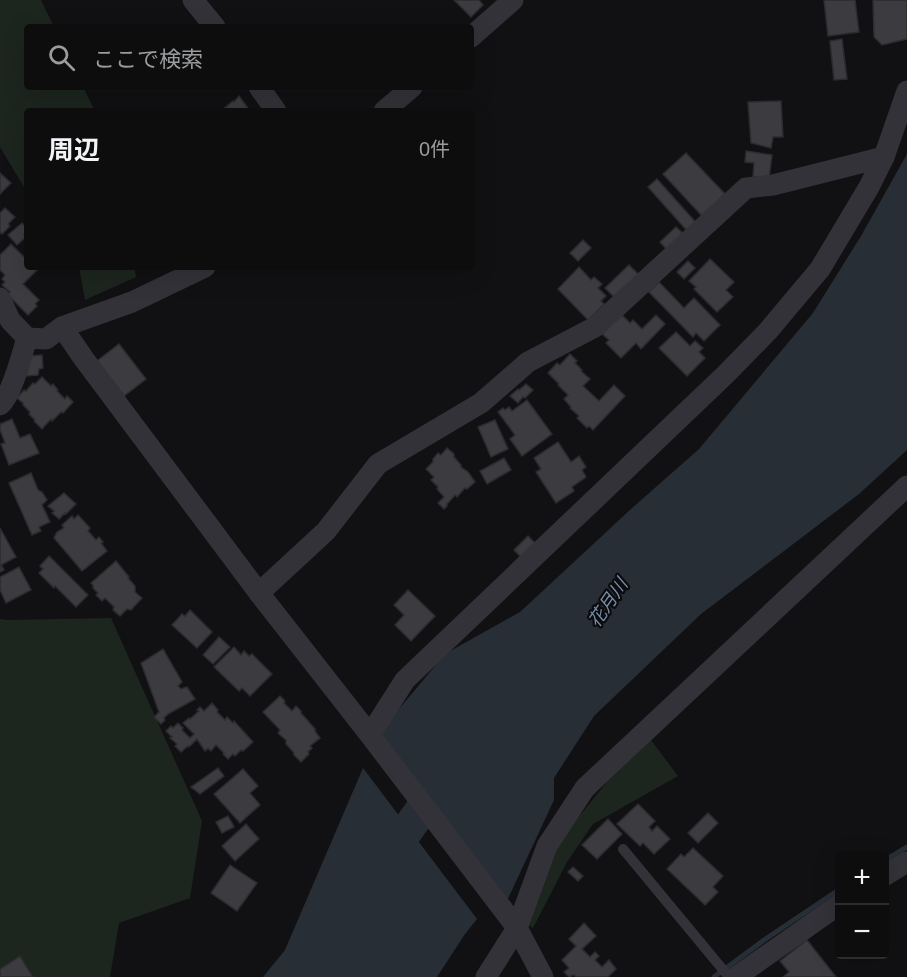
<!DOCTYPE html>
<html lang="ja">
<meta charset="utf-8">
<style>
body{margin:0;font-family:Helvetica,"Noto Sans JP",sans-serif;background:#1b1b1c;color:#f1f3f6}
.controls{position:absolute;right:18px;bottom:18px;display:grid;overflow:hidden;border-radius:6px;box-shadow:0 6px 24px #0002}
.controls button{width:54px;height:54px;display:grid;place-items:center;padding:0;border:0;border-bottom:2px solid #2d2d2e;background:#0d0d0e;color:#f1f3f6;font:30px sans-serif}
.list{margin:0;padding:0;list-style:none}
h2{display:flex;justify-content:space-between;align-items:center;height:78px;margin:0;padding:0 24px;font-size:26px}
h2 small{font-size:20px;font-weight:400;color:#9a9c9e}
.icon{flex:none;width:33px;height:33px;fill:none;stroke:currentColor;stroke-width:2;stroke-linecap:round;stroke-linejoin:round}
.map{position:relative;flex:none;width:907px;height:977px;overflow:hidden}
.search{position:absolute;background:#0d0d0e;box-shadow:0 6px 24px #0002;left:24px;top:24px;width:450px;height:66px;display:flex;align-items:center;gap:15px;box-sizing:border-box;padding:0 21px;border-radius:6px;color:#9a9c9e;font-size:22px}
.panel{position:absolute;background:#0d0d0e;box-shadow:0 6px 24px #0002;left:24px;top:108px;width:450px;height:162px;border-radius:6px}
.map>svg:first-child{display:block}
.green{fill:#1d251f}
.water{fill:#282e36}
.lines{fill:none;stroke-linecap:round;stroke-linejoin:round}
.stream{stroke:#282e36;stroke-width:5}
.river{stroke:#282e36;stroke-width:33}
.building{fill:#3b3b40;stroke:#2c2b2f;stroke-width:1.5}
.lane{stroke:#323238;stroke-width:10}
.street{stroke:#323238;stroke-width:21}
.labels{text-anchor:middle;dominant-baseline:central;stroke-width:4.5;stroke-linejoin:round;paint-order:stroke}
.water-label{font-size:18px;font-style:italic;fill:#798faf;stroke:#0c0c0e}
</style>
<div class="map">
<svg width="907" height="977" viewBox="0 0 907 977">
<rect width="100%" height="100%" fill="#111113"/>
<g class="green">
<polygon points="0,0 41,0 54,27 27,27 27,87 83,87 95,111 27,111 27,192 0,147"/>
<polygon points="79,267 134,267 136,277 85,300"/>
<polygon points="111,618 202,821 190,898 119,923 110,977 0,977 0,619 8,620"/>
<polygon points="651,740 678,776 593,824 567,862 533,928 525,923 556,845 607,782"/>
</g>
<g class="water">
<polygon points="907,154 907,450 859,494 701,614 594,716 554,778 554,800 506,903 379,733 445,654 520,612 631,509 699,449 813,313 861,236"/>
<polygon points="363,768 477,919 465,934 437,977 263,977 285,950"/>
</g>
<g class="lines">
<g class="stream">
<polyline points="884,861 907,847"/>
<polyline points="714,977 767,938 840,889"/>
</g>
<polyline class="river" points="382,865 443,780"/>
</g>
<g class="building">
<polygon points="454,0 479,0 483,5 471,17"/>
<polygon points="824,0 855,0 859,32 828,36"/>
<polygon points="873,0 907,0 907,39 882,45 874,37"/>
<polygon points="842,39 847,79 834,80 830,41"/>
<polygon points="239,96 250,111 221,111 233,101 234,102"/>
<polygon points="781,101 783,137 773,137 771,148 751,143 748,102"/>
<polygon points="746,151 772,155 769,179 753,177 754,163 745,162"/>
<polygon points="686,153 725,194 702,216 663,174"/>
<polygon points="0,173 11,183 0,194"/>
<polygon points="657,179 699,226 690,234 648,187"/>
<polygon points="5,208 15,217 8,224 10,226 2,234 0,232 0,213"/>
<polygon points="22,223 27,228 27,233 24,235 26,237 17,245 8,235"/>
<polygon points="676,227 687,237 669,252 660,242"/>
<polygon points="583,240 591,248 578,261 570,253"/>
<polygon points="11,244 27,260 27,267 34,267 37,270 23,284 39,300 35,304 37,306 28,315 8,295 10,292 2,285 5,282 2,279 5,275 0,270 0,255"/>
<polygon points="710,259 734,282 726,290 733,297 717,312 694,289 696,287 689,281"/>
<polygon points="688,261 695,268 684,279 677,272"/>
<polygon points="629,265 639,275 616,299 605,288"/>
<polygon points="579,267 591,280 594,277 602,284 598,288 606,296 601,301 604,304 588,320 558,289"/>
<polygon points="659,282 684,308 694,298 720,325 704,341 696,333 693,337 649,292"/>
<polygon points="621,314 630,323 633,320 642,329 656,315 665,324 641,349 636,343 621,358 606,343 609,340 602,334"/>
<polygon points="676,332 690,346 695,341 703,348 699,352 705,358 687,376 659,348"/>
<polygon points="119,344 146,379 124,396 97,361"/>
<polygon points="570,354 577,361 575,363 582,370 581,371 590,379 583,386 599,401 614,385 625,396 593,430 589,426 587,428 577,418 579,416 570,408 571,407 564,399 568,395 558,385 559,384 548,373 557,363 560,365"/>
<polygon points="42,355 43,368 39,369 38,375 26,376 30,356"/>
<polygon points="42,377 51,386 53,384 58,390 57,391 65,399 67,396 73,402 63,413 61,412 52,421 51,419 42,429 34,421 35,420 29,414 30,412 23,405 23,403 17,398 24,390 26,391 33,383 35,384"/>
<polygon points="526,384 533,390 525,398 523,397 518,403 510,396 518,389 519,390"/>
<polygon points="527,400 552,434 522,456 510,439 515,435 498,412 503,408 505,410 509,407 512,411"/>
<polygon points="12,419 20,438 30,434 39,453 9,465 1,444 5,443 0,430 0,424"/>
<polygon points="495,420 508,449 491,457 478,427"/>
<polygon points="558,442 571,462 579,456 586,467 582,470 586,477 572,487 574,491 556,503 536,472 541,469 534,458"/>
<polygon points="447,448 454,454 454,457 461,465 461,467 468,472 475,482 467,489 465,488 457,497 455,495 447,504 447,506 444,509 438,503 444,497 437,489 438,487 431,480 434,477 426,469 433,462 433,459 438,453 441,455"/>
<polygon points="504,458 511,470 487,484 480,471"/>
<polygon points="31,473 38,490 42,492 47,500 42,505 50,522 39,527 41,531 32,535 9,483"/>
<polygon points="64,493 76,504 66,514 65,513 59,519 52,513 54,511 48,506"/>
<polygon points="78,515 90,528 88,531 96,540 99,537 103,542 101,543 107,551 82,571 54,538 57,532 64,528 62,525 72,516 74,519"/>
<polygon points="0,528 16,557 1,565 4,570 0,572"/>
<polygon points="528,536 535,543 521,557 514,550"/>
<polygon points="49,556 88,595 76,607 55,586 54,588 39,573 43,569 40,566"/>
<polygon points="116,561 129,577 128,578 135,586 135,592 142,598 131,610 127,609 120,616 113,610 114,607 105,598 102,601 96,595 98,593 93,588 93,585 91,583"/>
<polygon points="19,567 31,590 6,603 0,590 0,577"/>
<polygon points="408,590 435,616 411,641 395,625 404,615 394,605"/>
<polygon points="190,610 212,632 197,648 172,625 182,614 185,616"/>
<polygon points="219,637 230,647 213,664 203,655"/>
<polygon points="234,647 241,655 244,651 249,656 252,654 272,674 250,696 242,688 239,691 214,667"/>
<polygon points="163,649 182,682 178,686 181,689 187,687 195,699 168,714 164,718 165,720 161,724 154,717 159,712 141,663"/>
<polygon points="280,696 285,701 284,703 292,711 296,706 301,711 301,713 315,729 315,731 320,738 310,746 312,748 308,752 309,754 301,762 294,755 294,753 286,744 286,740 278,733 280,730 263,712"/>
<polygon points="212,703 218,710 217,712 225,720 227,717 233,723 234,721 253,742 243,751 241,750 235,756 233,754 228,759 223,754 224,753 216,745 211,751 208,748 205,751 197,739 189,747 188,746 181,752 175,746 177,744 170,738 172,737 166,731 171,726 173,728 178,723 183,728 182,730 190,738 194,734 183,723 189,718 190,719 199,711 197,710 200,707 204,711"/>
<polygon points="218,768 224,776 200,794 191,787"/>
<polygon points="243,769 258,786 250,793 260,805 240,823 214,794"/>
<polygon points="638,804 655,821 649,827 652,831 657,826 670,839 654,854 643,843 640,846 617,824"/>
<polygon points="708,813 718,823 698,843 688,833"/>
<polygon points="228,816 234,827 222,833 216,822"/>
<polygon points="608,819 622,834 597,859 582,845"/>
<polygon points="246,824 259,839 235,861 222,846"/>
<polygon points="693,848 723,876 713,887 718,892 705,905 667,869 681,854 684,857"/>
<polygon points="230,865 257,883 237,911 211,893"/>
<polygon points="573,867 583,876 578,881 568,872"/>
<polygon points="584,923 596,936 582,949 590,957 595,952 599,956 595,960 602,967 609,960 616,969 608,977 576,977 574,975 569,977 564,972 569,968 562,960 576,946 569,939"/>
<polygon points="807,940 836,977 783,977 789,972 780,961"/>
<polygon points="20,956 33,977 0,977 0,969"/>
</g>
<g class="lines">
<polyline class="lane" points="623,849 729,977"/>
<g class="street">
<polyline points="193,0 215,27"/>
<polyline points="471,37 513,0"/>
<polyline points="259,87 276,111"/>
<polyline points="384,111 412,87"/>
<polyline points="0,298 10,320 27,338 46,339 62,327 132,302 205,267"/>
<polyline points="62,327 84,359 259,593 370,735 517,928 543,977"/>
<path d="M0,405C12,395 22,354 27,338"/>
<polyline points="259,593 326,531 378,464 481,403 528,362 595,327 746,188 773,185 884,157"/>
<polyline points="370,735 405,680 726,374 768,331 820,269 869,187 884,157 907,91"/>
<polyline points="884,876 907,862"/>
<polyline points="486,977 517,928 547,846 585,788 907,486"/>
<polyline points="736,977 840,904"/>
</g>
</g>
<g class="labels">
<g class="water-label">
<text transform="translate(608 603) rotate(-55)">花月川</text>
</g>
</g>
</svg>
<div class="controls">
<button>+</button>
<button>−</button>
</div>
<div class="search"><svg class="icon" aria-label="search" viewBox="0 0 24 24"><circle cx="10" cy="10" r="6"/><path d="M15 15l6 6"/></svg>ここで検索</div>
<section class="panel">
<h2>周辺<small>0件</small></h2>
<ul class="list">
</ul>
</section>
</div>
